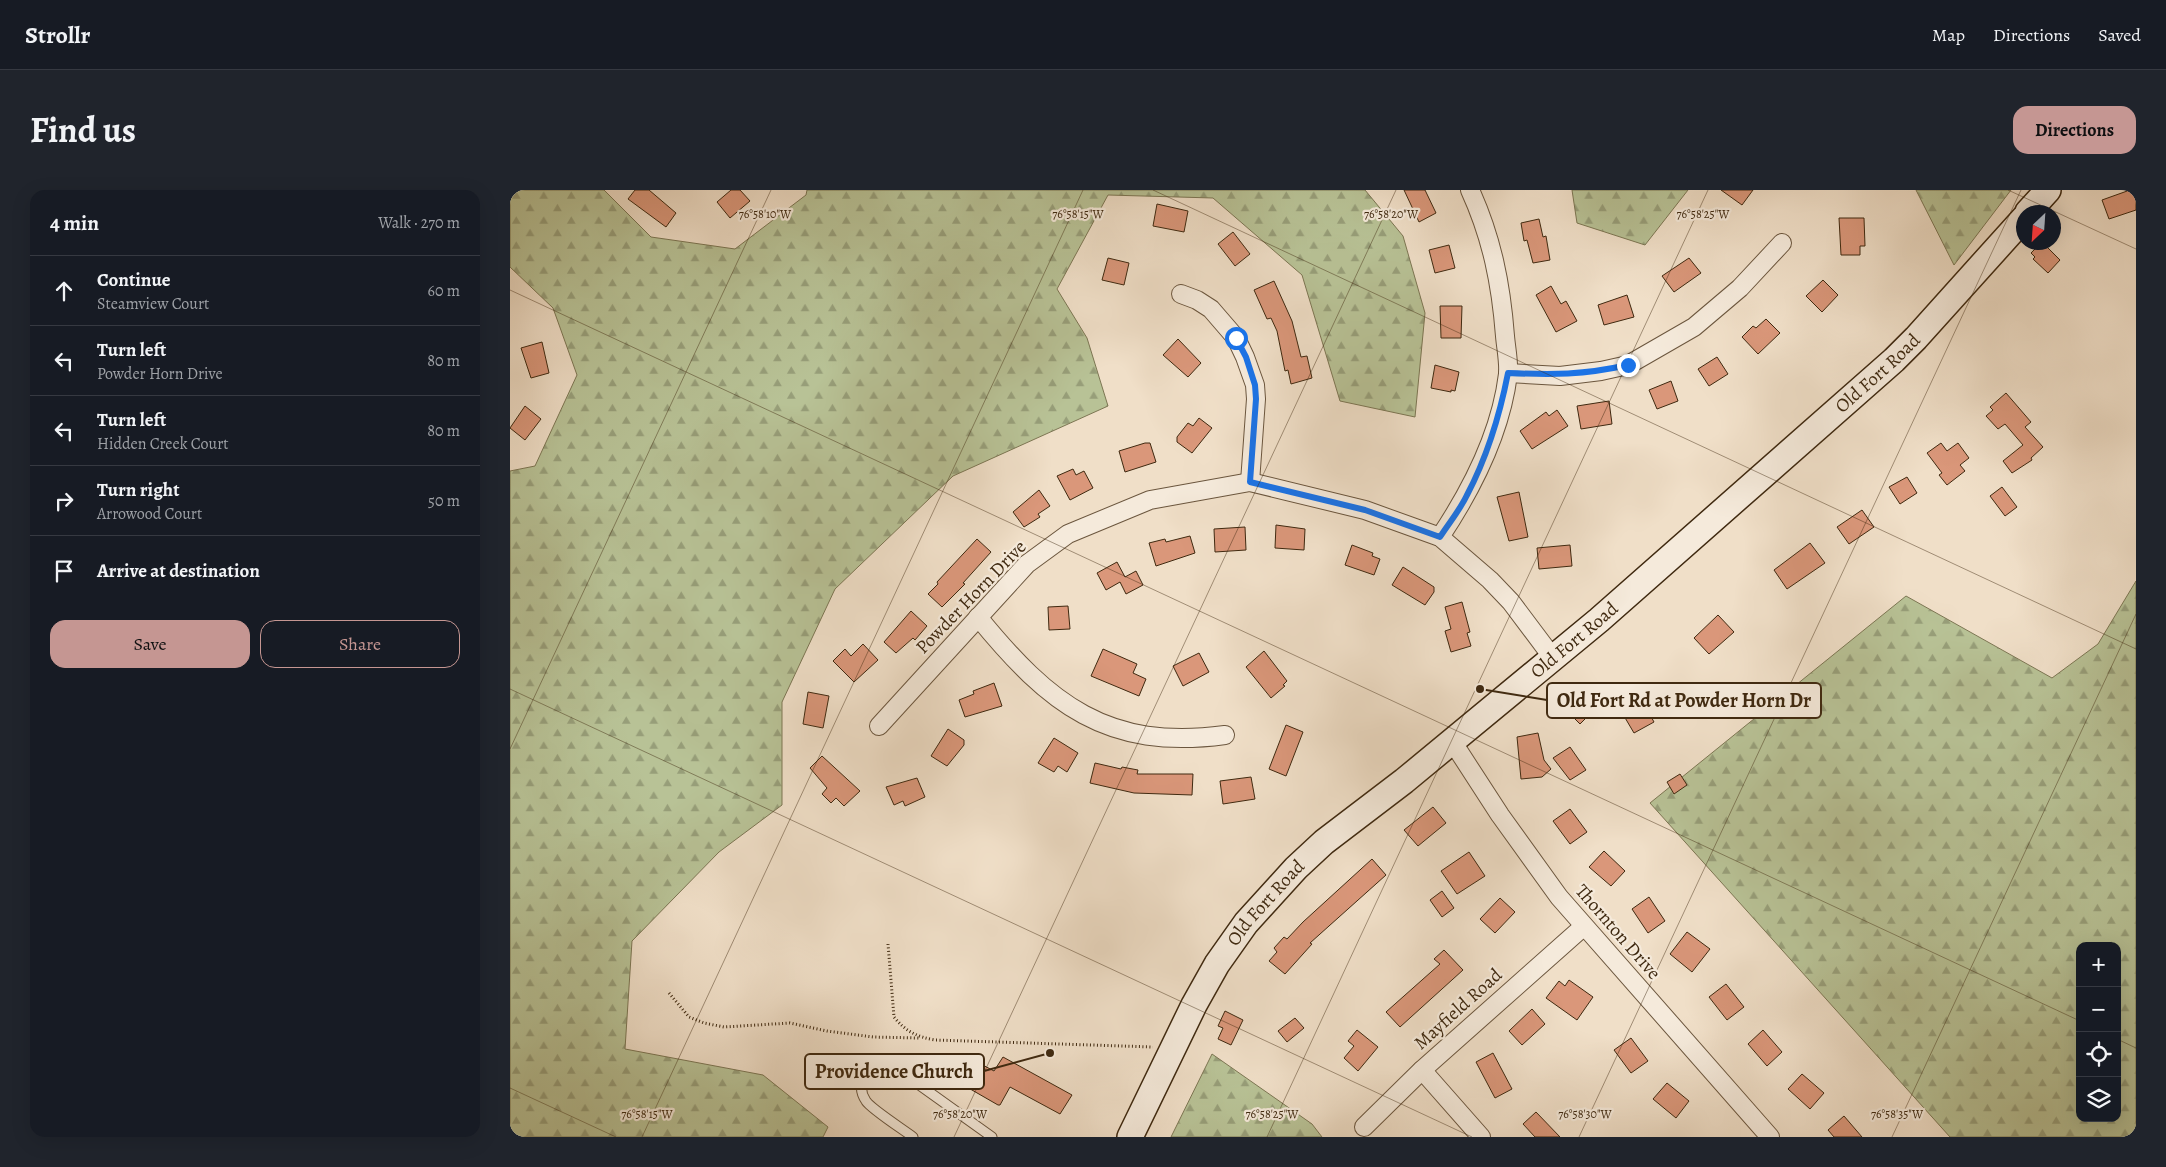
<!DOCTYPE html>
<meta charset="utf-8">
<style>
body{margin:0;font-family:Alegreya,serif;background:#20242c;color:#f1f3f6}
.controls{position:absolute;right:15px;bottom:15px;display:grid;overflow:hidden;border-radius:10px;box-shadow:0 5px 20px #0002}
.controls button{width:45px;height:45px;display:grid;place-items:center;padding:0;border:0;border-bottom:1px solid #363941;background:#171b24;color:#f1f3f6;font:25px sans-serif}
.compass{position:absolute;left:1506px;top:15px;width:45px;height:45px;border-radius:50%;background:#171b24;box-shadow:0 5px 20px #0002;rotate:205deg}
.stop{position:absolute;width:15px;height:15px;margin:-11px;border:4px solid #1a73e8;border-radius:50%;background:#fff}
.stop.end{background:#1a73e8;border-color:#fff;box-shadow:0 1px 5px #0008}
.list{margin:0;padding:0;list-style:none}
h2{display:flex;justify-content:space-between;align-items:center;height:65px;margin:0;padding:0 20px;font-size:21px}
h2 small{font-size:16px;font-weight:400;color:#9ea1a6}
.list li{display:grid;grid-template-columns:32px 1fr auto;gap:15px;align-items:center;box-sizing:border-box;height:70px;padding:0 20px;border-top:1px solid #363941}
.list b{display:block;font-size:19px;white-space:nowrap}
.list p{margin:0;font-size:16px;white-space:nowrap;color:#9ea1a6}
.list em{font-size:16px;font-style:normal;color:#9ea1a6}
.actions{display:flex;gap:10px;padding:15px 20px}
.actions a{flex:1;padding:11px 0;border:1px solid #c59692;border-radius:15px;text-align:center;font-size:18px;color:#c59692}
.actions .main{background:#c59692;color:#111}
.icon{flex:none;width:28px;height:28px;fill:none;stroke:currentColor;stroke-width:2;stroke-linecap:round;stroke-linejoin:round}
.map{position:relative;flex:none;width:1626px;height:947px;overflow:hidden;border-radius:15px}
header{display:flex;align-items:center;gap:30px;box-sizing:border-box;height:70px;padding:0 25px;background:#171b24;border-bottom:1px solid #363941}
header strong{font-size:24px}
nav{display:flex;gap:28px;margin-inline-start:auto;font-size:18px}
.intro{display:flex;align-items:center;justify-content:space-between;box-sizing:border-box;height:120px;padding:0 30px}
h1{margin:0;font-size:35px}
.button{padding:12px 22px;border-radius:15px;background:#c59692;color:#111;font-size:18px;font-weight:700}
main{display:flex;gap:30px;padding:0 30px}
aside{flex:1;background:#171b24;border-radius:15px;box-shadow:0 5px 20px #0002}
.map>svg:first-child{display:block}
.forest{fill:url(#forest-firs);stroke:#7c7653;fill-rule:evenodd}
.building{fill:#da977a;stroke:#3f2910}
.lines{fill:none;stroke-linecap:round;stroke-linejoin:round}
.service-casing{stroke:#6b563e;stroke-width:11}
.minor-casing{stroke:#6b563e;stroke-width:20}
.secondary-casing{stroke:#3f2910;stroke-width:28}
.path{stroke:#3f2910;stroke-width:3;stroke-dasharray:1 2.5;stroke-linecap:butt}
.service{stroke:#f5eadb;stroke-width:9}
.minor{stroke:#f5eadb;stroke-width:18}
.secondary{stroke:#f5eadb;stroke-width:25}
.route{stroke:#1a73e8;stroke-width:6}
.ticks{fill:none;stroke:#3f2910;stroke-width:1;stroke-opacity:0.45}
.labels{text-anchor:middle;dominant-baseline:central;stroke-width:4.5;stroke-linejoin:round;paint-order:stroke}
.street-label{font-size:19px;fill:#3f2910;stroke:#f5eadb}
.ticks-label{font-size:12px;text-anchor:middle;fill:#3f2910;stroke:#f5eadb;stroke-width:4.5;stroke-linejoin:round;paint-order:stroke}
.leader{fill:none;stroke:#3f2910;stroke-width:2}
.callout-dot{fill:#3f2910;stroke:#f5eadb;stroke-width:2}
.callout{fill:#f5eadb;stroke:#3f2910;stroke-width:2}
.callout-label{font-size:20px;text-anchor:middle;font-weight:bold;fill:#3f2910}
</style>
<header>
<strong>Strollr</strong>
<nav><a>Map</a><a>Directions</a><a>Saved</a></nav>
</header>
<div class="intro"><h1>Find us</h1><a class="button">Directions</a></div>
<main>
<aside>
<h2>4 min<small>Walk · 270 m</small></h2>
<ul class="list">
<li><svg class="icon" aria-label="ahead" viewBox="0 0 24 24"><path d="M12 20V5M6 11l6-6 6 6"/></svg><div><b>Continue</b><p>Steamview Court</p></div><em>60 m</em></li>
<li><svg class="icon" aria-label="left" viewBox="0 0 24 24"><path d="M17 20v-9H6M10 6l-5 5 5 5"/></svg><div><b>Turn left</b><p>Powder Horn Drive</p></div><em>80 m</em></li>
<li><svg class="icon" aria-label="left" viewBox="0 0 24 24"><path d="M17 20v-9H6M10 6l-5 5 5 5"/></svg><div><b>Turn left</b><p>Hidden Creek Court</p></div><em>80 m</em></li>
<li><svg class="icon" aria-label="right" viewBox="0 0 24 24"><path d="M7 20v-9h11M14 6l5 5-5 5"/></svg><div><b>Turn right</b><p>Arrowood Court</p></div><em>50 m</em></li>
<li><svg class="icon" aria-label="arrive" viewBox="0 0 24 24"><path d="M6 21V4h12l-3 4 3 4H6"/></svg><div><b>Arrive at destination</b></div></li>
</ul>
<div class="actions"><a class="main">Save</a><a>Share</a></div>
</aside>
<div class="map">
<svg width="1626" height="947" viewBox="0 0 1626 947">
<defs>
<pattern id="forest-firs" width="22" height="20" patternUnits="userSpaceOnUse" patternTransform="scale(1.25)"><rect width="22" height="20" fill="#b8c296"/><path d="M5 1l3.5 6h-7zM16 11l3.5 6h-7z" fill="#979e79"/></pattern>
</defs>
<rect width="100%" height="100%" fill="#f0dfc8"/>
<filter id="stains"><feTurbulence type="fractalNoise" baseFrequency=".004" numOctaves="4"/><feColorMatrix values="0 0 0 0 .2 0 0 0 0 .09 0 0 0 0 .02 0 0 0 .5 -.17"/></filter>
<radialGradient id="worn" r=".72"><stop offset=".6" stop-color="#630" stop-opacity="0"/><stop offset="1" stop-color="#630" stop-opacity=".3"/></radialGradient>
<g class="forest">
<polygon points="0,0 94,0 141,47 225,59 296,5 297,0 855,0 893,46 915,123 905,227 830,211 792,85 703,8 598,5 547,99 577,148 598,216 443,286 325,399 272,512 272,615 209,662 122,751 115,859 253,885 318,937 313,947 0,947 0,281 25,276 67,185 43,118 0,77"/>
<polygon points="1062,0 1178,0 1135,55 1067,33"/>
<polygon points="1406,0 1501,0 1444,75"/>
<path d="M1626,391V947H1440L1140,613L1396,406L1542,488L1588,454ZM1570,756H1607V928H1570Z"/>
<polygon points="702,864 802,934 812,947 661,947"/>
</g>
<g class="building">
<polygon points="125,0 139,0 166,23 156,37 118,9"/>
<polygon points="221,0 230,0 240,11 220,28 207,12"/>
<polygon points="894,0 915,0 926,23 909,32"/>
<polygon points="1211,0 1243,0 1232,15"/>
<polygon points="1620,0 1623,0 1626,9 1626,20 1599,29 1592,10"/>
<polygon points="647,14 678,21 674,42 643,36"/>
<polygon points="1329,28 1354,28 1355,56 1350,56 1350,65 1331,65"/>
<polygon points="1029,29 1033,47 1036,46 1040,70 1023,73 1017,50 1014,51 1011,33"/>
<polygon points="723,42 740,64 725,76 708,54"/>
<polygon points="1530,54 1534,58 1536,56 1550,70 1538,83 1523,69 1525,67 1521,63"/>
<polygon points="939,55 945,78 925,83 919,60"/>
<polygon points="598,68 619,73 614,95 592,90"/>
<polygon points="1179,68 1191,83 1164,102 1152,86"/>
<polygon points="1313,90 1328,105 1312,122 1296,106"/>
<polygon points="764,91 782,131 791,167 797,166 802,188 781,194 778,180 775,181 767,141 761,128 757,129 744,100"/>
<polygon points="1041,96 1051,114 1056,111 1067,131 1046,142 1026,105"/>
<polygon points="1117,105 1124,127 1094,135 1088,115"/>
<polygon points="930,116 952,116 951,148 931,148"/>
<polygon points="1256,129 1270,143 1248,164 1232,147 1243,136 1246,138"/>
<polygon points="668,149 691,173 678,187 653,165"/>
<polygon points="32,152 39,183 21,188 11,158"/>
<polygon points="1207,167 1218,184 1199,196 1188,179"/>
<polygon points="925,175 949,182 945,201 941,200 941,202 921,198"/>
<polygon points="1161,191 1168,211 1147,219 1139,200"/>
<polygon points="1496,203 1521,232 1515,237 1533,257 1521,268 1522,270 1502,283 1493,271 1513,255 1495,234 1488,239 1476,226 1483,220 1480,217"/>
<polygon points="1099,211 1102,234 1071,239 1067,216"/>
<polygon points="15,216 31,229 15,250 0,238"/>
<polygon points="1047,220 1058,236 1022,259 1010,241 1036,222 1039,226"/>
<polygon points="689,228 702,238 682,263 667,252 667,247 678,233 683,236"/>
<polygon points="635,253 640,253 646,272 615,282 609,261"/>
<polygon points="1431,253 1437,261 1448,253 1459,268 1450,275 1455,281 1437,295 1429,285 1432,283 1417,263"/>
<polygon points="563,279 566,285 574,281 583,298 560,310 547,286"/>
<polygon points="1397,287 1407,303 1390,314 1379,297"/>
<polygon points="1492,297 1507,317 1495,326 1480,306"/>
<polygon points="529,300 540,316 528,324 530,327 514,337 503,322"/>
<polygon points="1009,302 1018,347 999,351 987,307"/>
<polygon points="1352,320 1364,337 1339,354 1327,337"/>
<polygon points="766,335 795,339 794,360 765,358"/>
<polygon points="735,337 736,360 705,362 704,339"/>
<polygon points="680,346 685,363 646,376 639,353 655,349 656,352"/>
<polygon points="467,349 481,362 453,393 455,394 432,417 418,404 428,394 427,392"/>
<polygon points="1300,353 1315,373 1277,399 1264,380"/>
<polygon points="842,355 863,363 862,366 870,369 864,385 835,375"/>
<polygon points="1060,355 1062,376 1029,379 1027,358"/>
<polygon points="607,372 615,387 626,381 633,395 616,404 610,392 596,400 587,383"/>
<polygon points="893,377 924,397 924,402 915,415 882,395"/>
<polygon points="952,412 960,442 957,443 961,456 941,462 935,441 941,439 935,417"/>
<polygon points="558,416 560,439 539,440 538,417"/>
<polygon points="401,421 417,436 405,450 403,448 386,463 374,452"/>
<polygon points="1208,425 1224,442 1199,464 1184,448"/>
<polygon points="353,454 368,470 344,492 323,471 335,459 341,466"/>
<polygon points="593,459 627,474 623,483 636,489 629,506 581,486"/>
<polygon points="754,461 777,491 773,495 775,496 761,508 736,477"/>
<polygon points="689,463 699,482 673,496 663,476"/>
<polygon points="484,493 492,516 455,527 449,510 464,504 463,501"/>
<polygon points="1068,498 1087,517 1070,534 1053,517 1054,515 1053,514"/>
<polygon points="298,502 319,506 313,538 293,534"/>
<polygon points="1134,514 1144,532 1124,543 1114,526"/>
<polygon points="776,535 793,542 776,586 759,579"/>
<polygon points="438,539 454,550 454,555 437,576 421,566"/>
<polygon points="1028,543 1034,570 1041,579 1032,587 1011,589 1007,547"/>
<polygon points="544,548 568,563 557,582 548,576 544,582 528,573"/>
<polygon points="1060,557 1076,580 1060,590 1043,568"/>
<polygon points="312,566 350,601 334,616 326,608 321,613 312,604 317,598 300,578"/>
<polygon points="585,573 611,579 612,577 628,580 627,584 683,584 682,605 624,603 580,593"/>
<polygon points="1170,584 1177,595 1164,604 1157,592"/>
<polygon points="741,587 745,609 713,614 710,591"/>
<polygon points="407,588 415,607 395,616 393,611 384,615 376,597"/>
<polygon points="923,617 936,633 908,656 894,640"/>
<polygon points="1060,619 1077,642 1060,654 1043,631"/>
<polygon points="1094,661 1115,681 1101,696 1079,677"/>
<polygon points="959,662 975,686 947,704 931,681"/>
<polygon points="862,669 876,685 800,753 802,754 775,784 759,771 767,762 764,758 774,747 777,749 793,732"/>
<polygon points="932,701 944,718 932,727 920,710"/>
<polygon points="1139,707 1155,731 1138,743 1122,719"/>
<polygon points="990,708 1005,722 985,743 970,729"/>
<polygon points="1177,742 1200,759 1182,782 1160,764"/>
<polygon points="934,760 953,780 890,837 876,822 930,774 924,769"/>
<polygon points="1059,790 1083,807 1067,830 1036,808 1049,791 1055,796"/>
<polygon points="1216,794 1234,817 1217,830 1199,807"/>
<polygon points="1022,819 1035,834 1012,855 999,841"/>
<polygon points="715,821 733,830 721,855 708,849 713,838 708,836"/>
<polygon points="785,828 794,838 777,852 768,841"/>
<polygon points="847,840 868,857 848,881 834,868 844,856 838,851"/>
<polygon points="1253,840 1272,862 1257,876 1238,854"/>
<polygon points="1121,848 1138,871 1121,883 1104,860"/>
<polygon points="983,863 1002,899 985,908 966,872"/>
<polygon points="493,867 562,905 550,924 500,897 490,915 488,915 455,896 469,873 484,881"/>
<polygon points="1292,884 1314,903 1300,919 1278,899"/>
<polygon points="1157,893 1179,911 1166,928 1143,909"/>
<polygon points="1026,922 1050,947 1025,947 1013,934"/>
<polygon points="1334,926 1352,947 1324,947 1318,940"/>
</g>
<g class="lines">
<g class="service-casing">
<path id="service" d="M403,947C394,940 361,919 356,911C345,895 356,880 370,872L380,874L482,947"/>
</g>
<g class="minor-casing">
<g id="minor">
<polyline points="671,104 687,110 701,119 726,148 735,167 745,195 746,209 740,292"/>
<polyline points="998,183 1050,186 1091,181 1118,175 1184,137 1230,98 1272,53"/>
<path d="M930,347C962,299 991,242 998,184C999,172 996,158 995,146C991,94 982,48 960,0"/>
<path d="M468,427C539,514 597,561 715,545"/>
<polyline points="369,536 517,374 558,344 640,310 740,292 855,320 930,347 980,390 1001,412 1043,468"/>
<polyline points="942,551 990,625 1049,707 1260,947"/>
<polyline points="912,880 971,947"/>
<polyline points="854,937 912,880 1073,737"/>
</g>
</g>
<g class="secondary-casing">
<g id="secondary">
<polyline points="1518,22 1538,0"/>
<path id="s1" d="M620,947L684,815L707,774L736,733L786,678L814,652L894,591L1089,430L1384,170L1406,148L1514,28"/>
</g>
</g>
<g class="path">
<path d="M378,754L384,827C395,841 407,847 425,850L643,857"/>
<polyline points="159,803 179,827 194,833 214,837 280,833 317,841 363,847 409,848"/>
</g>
<use href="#service" class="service"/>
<use href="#minor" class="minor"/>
<use href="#secondary" class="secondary"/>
</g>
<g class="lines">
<path class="route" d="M726,148L736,167L745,195L746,209L740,292L855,320L930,347C939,333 950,320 957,305C977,267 990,224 998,183C1043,185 1073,185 1118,175"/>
</g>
<path class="ticks" d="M643,0L1626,459M1498,0L1626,59M0,100L1570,831M0,499L962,947M0,559L261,0M1607,849L1626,858M0,898L106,947M132,947L573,0M444,947L886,0M757,947L1198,0M1069,947L1511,0M1382,947L1626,424"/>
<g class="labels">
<g class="street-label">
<text stroke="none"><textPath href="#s1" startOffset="1082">Old Fort Road</textPath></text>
<text transform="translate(461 407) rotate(-46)">Powder Horn Drive</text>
<text stroke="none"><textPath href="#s1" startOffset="678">Old Fort Road</textPath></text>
<text stroke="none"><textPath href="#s1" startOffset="272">Old Fort Road</textPath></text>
<text transform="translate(1108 742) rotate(49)">Thornton Drive</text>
<text transform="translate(948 819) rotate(-42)">Mayfield Road</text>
</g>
</g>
<g class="ticks-label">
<text x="255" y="28">76°58'10"W</text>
<text x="568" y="28">76°58'15"W</text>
<text x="881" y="28">76°58'20"W</text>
<text x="1193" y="28">76°58'25"W</text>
<text x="137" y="928">76°58'15"W</text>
<text x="450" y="928">76°58'20"W</text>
<text x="762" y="928">76°58'25"W</text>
<text x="1075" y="928">76°58'30"W</text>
<text x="1387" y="928">76°58'35"W</text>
</g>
<path class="leader" d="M970 499L1037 510M540 863L474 881"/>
<g class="callout-dot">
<circle cx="970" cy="499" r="5"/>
<circle cx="540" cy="863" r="5"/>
</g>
<g class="callout">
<rect x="1037" y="493" width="274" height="35" rx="5"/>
<rect x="295" y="864" width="179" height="35" rx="5"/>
</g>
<g class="callout-label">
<text x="1174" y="517">Old Fort Rd at Powder Horn Dr</text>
<text x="384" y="888">Providence Church</text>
</g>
<rect width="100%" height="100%" filter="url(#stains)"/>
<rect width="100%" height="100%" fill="url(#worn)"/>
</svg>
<div class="controls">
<button>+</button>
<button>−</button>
<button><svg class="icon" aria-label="locate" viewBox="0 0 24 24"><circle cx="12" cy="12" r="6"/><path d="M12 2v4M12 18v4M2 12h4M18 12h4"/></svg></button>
<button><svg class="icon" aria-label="layers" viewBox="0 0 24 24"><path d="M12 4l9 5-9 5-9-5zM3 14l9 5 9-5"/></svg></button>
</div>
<svg class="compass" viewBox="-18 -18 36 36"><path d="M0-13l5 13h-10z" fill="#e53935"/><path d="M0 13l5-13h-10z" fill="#9ea1a6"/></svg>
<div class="stop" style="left:726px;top:148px"></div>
<div class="stop end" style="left:1118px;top:175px"></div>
</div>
</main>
